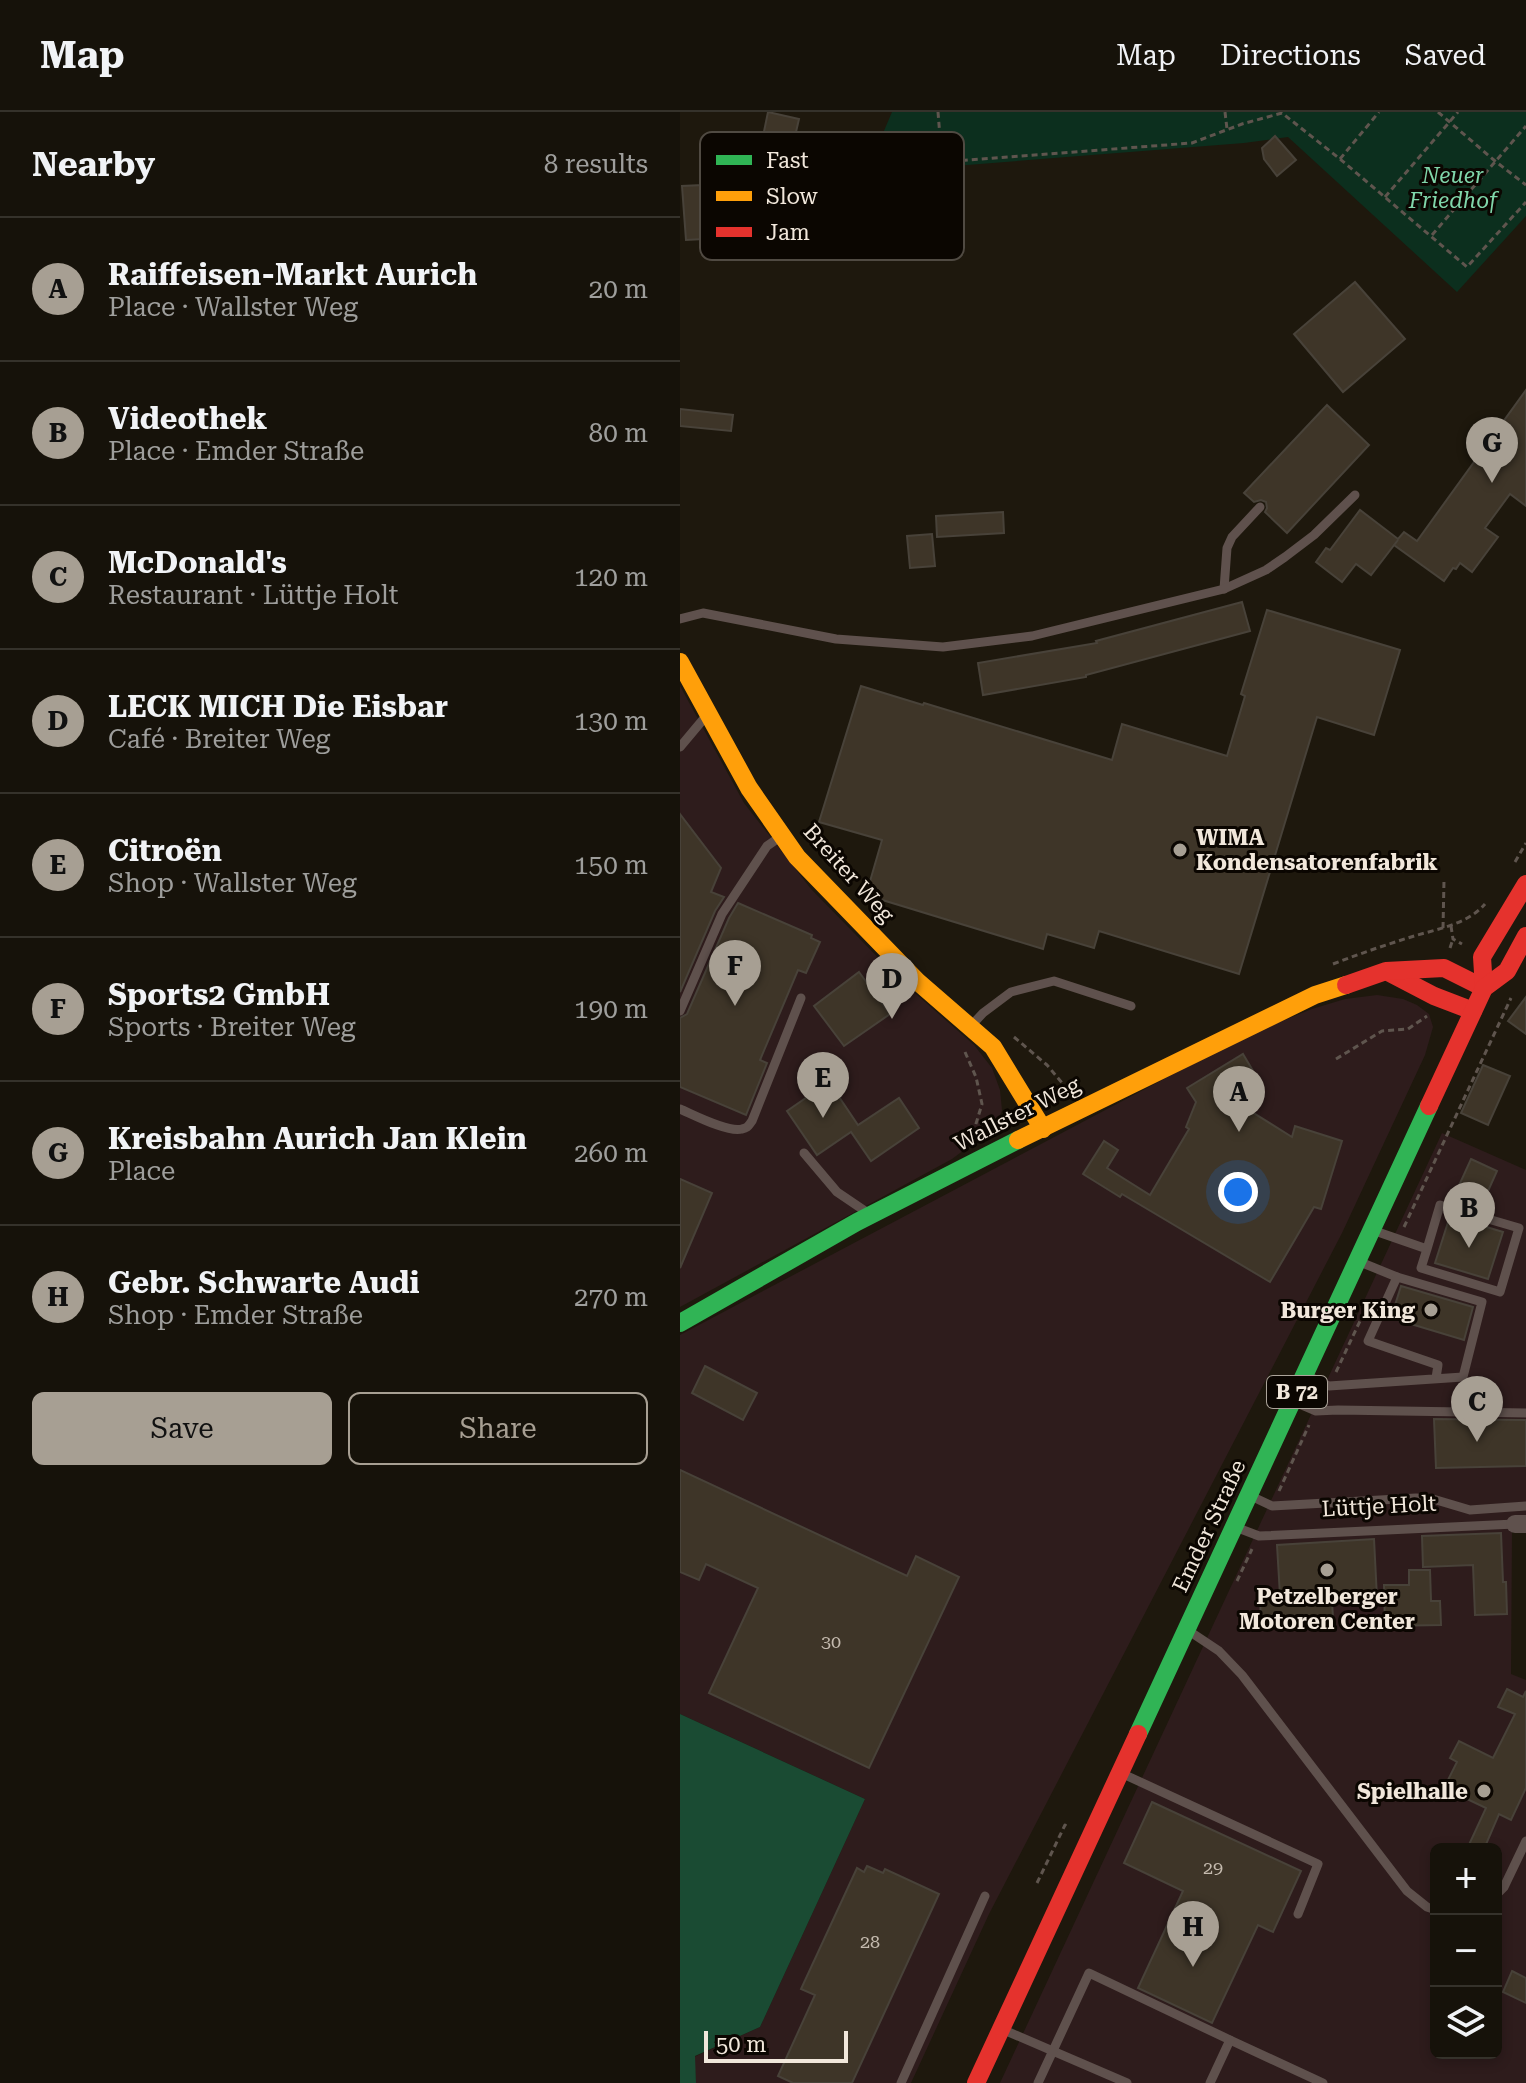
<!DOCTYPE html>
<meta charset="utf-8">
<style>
body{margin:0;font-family:"Roboto Serif",serif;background:#232018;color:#f1f3f6}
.controls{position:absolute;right:24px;bottom:24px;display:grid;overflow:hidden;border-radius:12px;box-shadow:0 4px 12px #0003}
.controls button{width:72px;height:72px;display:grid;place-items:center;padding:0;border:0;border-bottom:2px solid #35322b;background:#16120a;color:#f1f3f6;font:40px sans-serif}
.scale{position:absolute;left:24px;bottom:20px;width:144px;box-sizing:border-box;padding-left:8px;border:4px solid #f1e7db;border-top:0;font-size:22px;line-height:28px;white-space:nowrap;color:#f1e7db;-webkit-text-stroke:6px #0b0601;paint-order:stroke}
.you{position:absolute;left:558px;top:1080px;width:28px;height:28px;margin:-20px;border:6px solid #fff;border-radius:50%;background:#1a73e8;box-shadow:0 0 0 12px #1a73e833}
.badge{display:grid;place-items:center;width:52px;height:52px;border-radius:50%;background:#a79f93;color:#111;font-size:26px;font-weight:700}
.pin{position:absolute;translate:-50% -66px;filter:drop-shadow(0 2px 4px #0008)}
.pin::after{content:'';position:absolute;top:42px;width:28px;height:24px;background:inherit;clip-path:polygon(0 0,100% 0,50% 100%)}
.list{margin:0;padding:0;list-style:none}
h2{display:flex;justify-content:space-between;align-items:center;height:104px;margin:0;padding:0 32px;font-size:34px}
h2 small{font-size:26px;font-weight:400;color:#9e9e9c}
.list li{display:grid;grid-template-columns:52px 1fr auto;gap:24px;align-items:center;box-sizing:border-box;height:144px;padding:0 32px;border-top:2px solid #35322b}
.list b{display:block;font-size:30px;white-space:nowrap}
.list p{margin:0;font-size:26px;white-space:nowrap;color:#9e9e9c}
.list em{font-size:26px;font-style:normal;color:#9e9e9c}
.actions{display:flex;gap:16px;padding:24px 32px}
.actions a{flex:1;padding:18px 0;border:2px solid #a79f93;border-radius:12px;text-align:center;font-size:28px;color:#a79f93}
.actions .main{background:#a79f93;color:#111}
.icon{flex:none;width:44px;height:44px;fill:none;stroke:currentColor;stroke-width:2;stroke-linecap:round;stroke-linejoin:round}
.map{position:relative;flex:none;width:846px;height:1971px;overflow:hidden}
header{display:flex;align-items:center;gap:48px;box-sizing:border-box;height:112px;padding:0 40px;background:#16120a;border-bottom:2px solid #35322b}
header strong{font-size:38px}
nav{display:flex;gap:44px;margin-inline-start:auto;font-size:28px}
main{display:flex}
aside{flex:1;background:#16120a}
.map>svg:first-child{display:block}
.commercial{fill:#2e1c1c;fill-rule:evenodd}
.green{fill:#0c2f1e}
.forest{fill:#1a4b33}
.building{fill:#3e3528;stroke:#484239;stroke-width:2}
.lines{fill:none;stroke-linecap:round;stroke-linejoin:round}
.path{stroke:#5f554e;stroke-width:3;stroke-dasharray:6 4;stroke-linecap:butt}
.lane{stroke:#5f514d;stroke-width:9}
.street{stroke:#5f514d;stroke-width:18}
.fast{stroke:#30b455;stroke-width:18}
.slow{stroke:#ff9f0a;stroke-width:18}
.jam{stroke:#e5322d;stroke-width:18}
.poi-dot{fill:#a79f93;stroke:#0b0601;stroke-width:3}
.labels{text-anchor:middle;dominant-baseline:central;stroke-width:6;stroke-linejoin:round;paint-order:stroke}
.number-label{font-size:18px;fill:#c4baae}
.shield{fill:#0b0601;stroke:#aca49a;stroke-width:2}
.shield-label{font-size:20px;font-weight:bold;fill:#f1e7db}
.park-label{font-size:22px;font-style:italic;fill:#80d6aa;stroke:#0b0601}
.poi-label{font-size:22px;font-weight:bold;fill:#f1e7db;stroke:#0b0601;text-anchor:end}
.street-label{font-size:22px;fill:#f1e7db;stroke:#0b0601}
.key{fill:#0b0601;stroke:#504a42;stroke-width:2}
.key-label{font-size:22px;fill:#f1e7db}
</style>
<header>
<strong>Map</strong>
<nav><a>Map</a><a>Directions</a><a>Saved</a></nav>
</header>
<main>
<aside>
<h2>Nearby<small>8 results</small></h2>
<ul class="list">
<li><span class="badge">A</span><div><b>Raiffeisen-Markt Aurich</b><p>Place · Wallster Weg</p></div><em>20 m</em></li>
<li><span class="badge">B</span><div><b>Videothek</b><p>Place · Emder Straße</p></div><em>80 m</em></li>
<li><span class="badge">C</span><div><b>McDonald's</b><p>Restaurant · Lüttje Holt</p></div><em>120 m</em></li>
<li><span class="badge">D</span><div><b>LECK MICH Die Eisbar</b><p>Café · Breiter Weg</p></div><em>130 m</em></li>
<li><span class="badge">E</span><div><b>Citroën</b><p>Shop · Wallster Weg</p></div><em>150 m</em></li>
<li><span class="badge">F</span><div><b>Sports2 GmbH</b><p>Sports · Breiter Weg</p></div><em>190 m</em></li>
<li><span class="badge">G</span><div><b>Kreisbahn Aurich Jan Klein</b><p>Place</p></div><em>260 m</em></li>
<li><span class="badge">H</span><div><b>Gebr. Schwarte Audi</b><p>Shop · Emder Straße</p></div><em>270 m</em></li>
</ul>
<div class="actions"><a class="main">Save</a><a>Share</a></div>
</aside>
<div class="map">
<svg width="846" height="1971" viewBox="0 0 846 1971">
<rect width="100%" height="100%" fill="#1e180d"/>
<g class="commercial">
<polygon points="0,574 64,691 131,777 220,868 294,933 312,956 320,978 322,998 316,1014 272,1047 0,1195"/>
<polygon points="697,883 723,887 737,893 749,902 753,915 745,943 662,1121 309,1802 231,1971 16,1971 14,1945 80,1915 185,1687 0,1602 0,1223 569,922 632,897 665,887"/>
<path d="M762,1021L846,1058V1419L832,1420L831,1562L846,1568V1971H320ZM756,1737H816V1941H756Z"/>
</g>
<polygon class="green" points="212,0 846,0 846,104 777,180 608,25 564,31 186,61"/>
<polygon class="forest" points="0,1602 185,1687 80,1915 15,1944 16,1971 0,1971"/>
<g class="building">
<polygon points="88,0 119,7 110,46 80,39"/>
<polygon points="595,24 616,48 597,64 584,47 582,36"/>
<polygon points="38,64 42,126 6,128 2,74 23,73 23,65"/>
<polygon points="675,170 725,227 663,280 614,222"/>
<polygon points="846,278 846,394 830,382 805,416 818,425 792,460 780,451 776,457 773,456 764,469 714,433 718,428 691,463 676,452 662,470 636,450 646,436 650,438 680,398 718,427 724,420 737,429"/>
<polygon points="647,293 689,333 607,421 585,400 587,396 586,390 581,388 574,390 564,381"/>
<polygon points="0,297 53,303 51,319 0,314"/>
<polygon points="323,400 324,421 257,425 256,404"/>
<polygon points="252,422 255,454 230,456 227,424"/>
<polygon points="562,490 570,519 406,563 406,565 303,583 298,551 417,531 416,529"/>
<polygon points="587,498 720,538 694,623 637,605 559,862 419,819 414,836 367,822 363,837 186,783 202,728 139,710 181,574 243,593 244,591 432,648 442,612 547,644 565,584 561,582"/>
<polygon points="0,702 41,756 31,780 44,785 35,799 0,880"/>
<polygon points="58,791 132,823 131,826 140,830 126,861 118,858 80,948 87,951 66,1003 0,975 0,906 7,902 49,806"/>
<polygon points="179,860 210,902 164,934 134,894"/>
<polygon points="846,885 846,922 828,909"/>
<polygon points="563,942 582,974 556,990 612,1025 615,1014 662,1029 641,1097 634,1095 590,1170 442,1082 440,1085 403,1062 424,1029 438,1038 427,1056 470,1083 509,1017 506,1015 516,990 507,976"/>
<polygon points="803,953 830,964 808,1013 781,1001"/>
<polygon points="149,970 178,1013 219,986 239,1016 191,1049 171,1020 137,1043 107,999"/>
<polygon points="791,1047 817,1059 800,1097 774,1089 776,1080"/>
<polygon points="0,1067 32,1081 0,1156"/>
<polygon points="770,1104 823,1120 808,1167 755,1151"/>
<polygon points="721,1174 793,1195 784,1228 711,1206"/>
<polygon points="25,1254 77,1281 63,1308 12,1281"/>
<polygon points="754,1307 846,1308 846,1354 756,1356"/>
<polygon points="0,1358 227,1464 236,1444 279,1465 189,1656 29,1581 78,1476 26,1452 19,1468 0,1460"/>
<polygon points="821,1421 823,1470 826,1470 827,1502 795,1503 793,1453 743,1455 742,1424"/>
<polygon points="694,1427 697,1486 652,1489 653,1506 581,1510 580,1485 600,1483 597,1433"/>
<polygon points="729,1458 750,1458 751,1489 760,1489 761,1513 705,1514 704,1473 729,1473"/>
<polygon points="827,1577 843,1585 846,1579 846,1676 831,1708 819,1702 804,1737 787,1737 806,1696 764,1676 777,1650 770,1646 779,1629 813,1646 835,1602 818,1595"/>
<polygon points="472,1690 621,1759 593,1820 578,1813 532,1911 458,1876 503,1779 444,1751"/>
<polygon points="187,1754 203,1761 205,1757 259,1782 172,1971 113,1971 98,1964 135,1883 121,1877 177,1756 184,1760"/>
<polygon points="832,1859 846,1866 846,1891 823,1880"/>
</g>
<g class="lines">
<g class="path">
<polyline points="258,0 262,50 512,31 562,12 602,1 660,47 787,155 846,90"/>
<polyline points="545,0 547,17"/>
<polyline points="758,0 815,49 846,73"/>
<polyline points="660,47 699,0"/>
<polyline points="705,85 778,0"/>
<polyline points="752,123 846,14"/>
<polyline points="835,750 846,731"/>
<polyline points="771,814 773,827 782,832"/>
<polyline points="763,816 764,768"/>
<polyline points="770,836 773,827"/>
<path d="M653,852C679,842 705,833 731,825C756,817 787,813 805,792"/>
<polyline points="334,925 367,953 388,978"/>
<polyline points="285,940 296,965 302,992 291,1028"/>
<polyline points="656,947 702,919 728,917 747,904"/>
<polyline points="724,1115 831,886"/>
<polyline points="656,1260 680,1209"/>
<polyline points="599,1379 629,1313"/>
<polyline points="557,1469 572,1437"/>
<polyline points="357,1771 385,1713 388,1715"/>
</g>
<g class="lane">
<polyline points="544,477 547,436 552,425 580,395"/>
<polyline points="0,507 23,501 156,527 263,535 352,524 544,477 586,458 605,445 634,423 675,383"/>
<polyline points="0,635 26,604"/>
<polyline points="0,899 42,802 87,734 100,725"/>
<polyline points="290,915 303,901 331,880 374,869 451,894"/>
<path d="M0,997C14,1003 48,1021 62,1017C68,1016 68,1014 72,1009L121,886"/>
<polyline points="124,1041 157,1080 188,1101"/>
<polyline points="695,1119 747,1137 741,1156 820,1180 839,1116 760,1093 747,1137"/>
<polyline points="680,1150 717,1165"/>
<polyline points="628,1264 649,1274 783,1265 802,1190 717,1165 688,1229 758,1253 756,1266"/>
<polyline points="615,1290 636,1299 658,1298 846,1301"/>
<polyline points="573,1385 592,1394 736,1386 753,1387 790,1398 846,1394"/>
<polyline points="558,1416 579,1424 835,1412"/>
<polyline points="509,1519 539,1539 562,1563 727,1779 747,1795 756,1798"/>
<polyline points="443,1662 638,1752 618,1802"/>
<polyline points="816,1783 824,1775 846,1729"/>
<polyline points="324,1918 447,1971"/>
<polyline points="550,1928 643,1971"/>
<polyline points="221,1971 305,1784"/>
<polyline points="358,1971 409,1861 550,1928 530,1971"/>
</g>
<polyline class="street" points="835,1412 846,1412"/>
<g class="fast">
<polyline points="0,1211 177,1110 338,1028"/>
<polyline points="458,1622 749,994"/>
</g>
<g class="slow">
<polyline points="0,550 69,676 117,745 237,869 313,935 363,1017"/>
<polyline points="338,1028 635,883 666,873"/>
</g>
<g class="jam">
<polyline points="708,860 754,884 793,899"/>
<polyline points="666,873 706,859 764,856 804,876"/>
<polyline points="804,876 802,845 846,772"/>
<polyline points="749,994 804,876 827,859 846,824"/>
<polyline points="296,1971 458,1622"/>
</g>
</g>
<g class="poi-dot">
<circle cx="500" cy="738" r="8"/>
<circle cx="751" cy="1198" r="8"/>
<circle cx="647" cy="1458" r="8"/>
<circle cx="804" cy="1679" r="8"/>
</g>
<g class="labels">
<g class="number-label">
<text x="151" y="1529">30</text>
<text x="533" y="1755">29</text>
<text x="190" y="1829">28</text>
</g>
<rect class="shield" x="587" y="1264" width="60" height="32" rx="6"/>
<g class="shield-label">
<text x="617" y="1280">B 72</text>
</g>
<g class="park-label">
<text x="773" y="63">Neuer<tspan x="773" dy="25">Friedhof</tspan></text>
</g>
<g class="poi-label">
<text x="516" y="725" text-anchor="start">WIMA<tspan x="516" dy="25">Kondensatorenfabrik</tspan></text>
<text x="735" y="1198">Burger King</text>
<text x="647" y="1484" text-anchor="middle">Petzelberger<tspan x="647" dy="25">Motoren Center</tspan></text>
<text x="788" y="1679">Spielhalle</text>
</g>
<g class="street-label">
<text transform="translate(169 761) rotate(48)">Breiter Weg</text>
<text transform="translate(337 1002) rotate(-27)">Wallster Weg</text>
<text transform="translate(699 1394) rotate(-3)">Lüttje Holt</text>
<text transform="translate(529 1414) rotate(-65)">Emder Straße</text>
</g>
</g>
<rect x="20" y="20" width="264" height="128" rx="12" class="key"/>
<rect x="36" y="43" width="36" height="10" fill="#30b455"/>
<rect x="36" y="79" width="36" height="10" fill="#ff9f0a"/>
<rect x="36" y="115" width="36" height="10" fill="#e5322d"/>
<g class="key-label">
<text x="86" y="56">Fast</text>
<text x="86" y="92">Slow</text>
<text x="86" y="128">Jam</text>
</g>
</svg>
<div class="controls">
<button>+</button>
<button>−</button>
<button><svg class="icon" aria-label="layers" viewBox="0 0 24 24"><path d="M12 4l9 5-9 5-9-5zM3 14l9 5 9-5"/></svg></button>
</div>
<div class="scale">50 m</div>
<div class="you"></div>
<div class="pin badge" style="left:559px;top:1020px">A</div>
<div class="pin badge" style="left:789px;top:1136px">B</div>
<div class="pin badge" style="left:797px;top:1330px">C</div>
<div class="pin badge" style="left:212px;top:907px">D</div>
<div class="pin badge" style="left:143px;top:1006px">E</div>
<div class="pin badge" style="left:55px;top:894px">F</div>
<div class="pin badge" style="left:812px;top:371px">G</div>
<div class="pin badge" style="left:513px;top:1855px">H</div>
</div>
</main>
